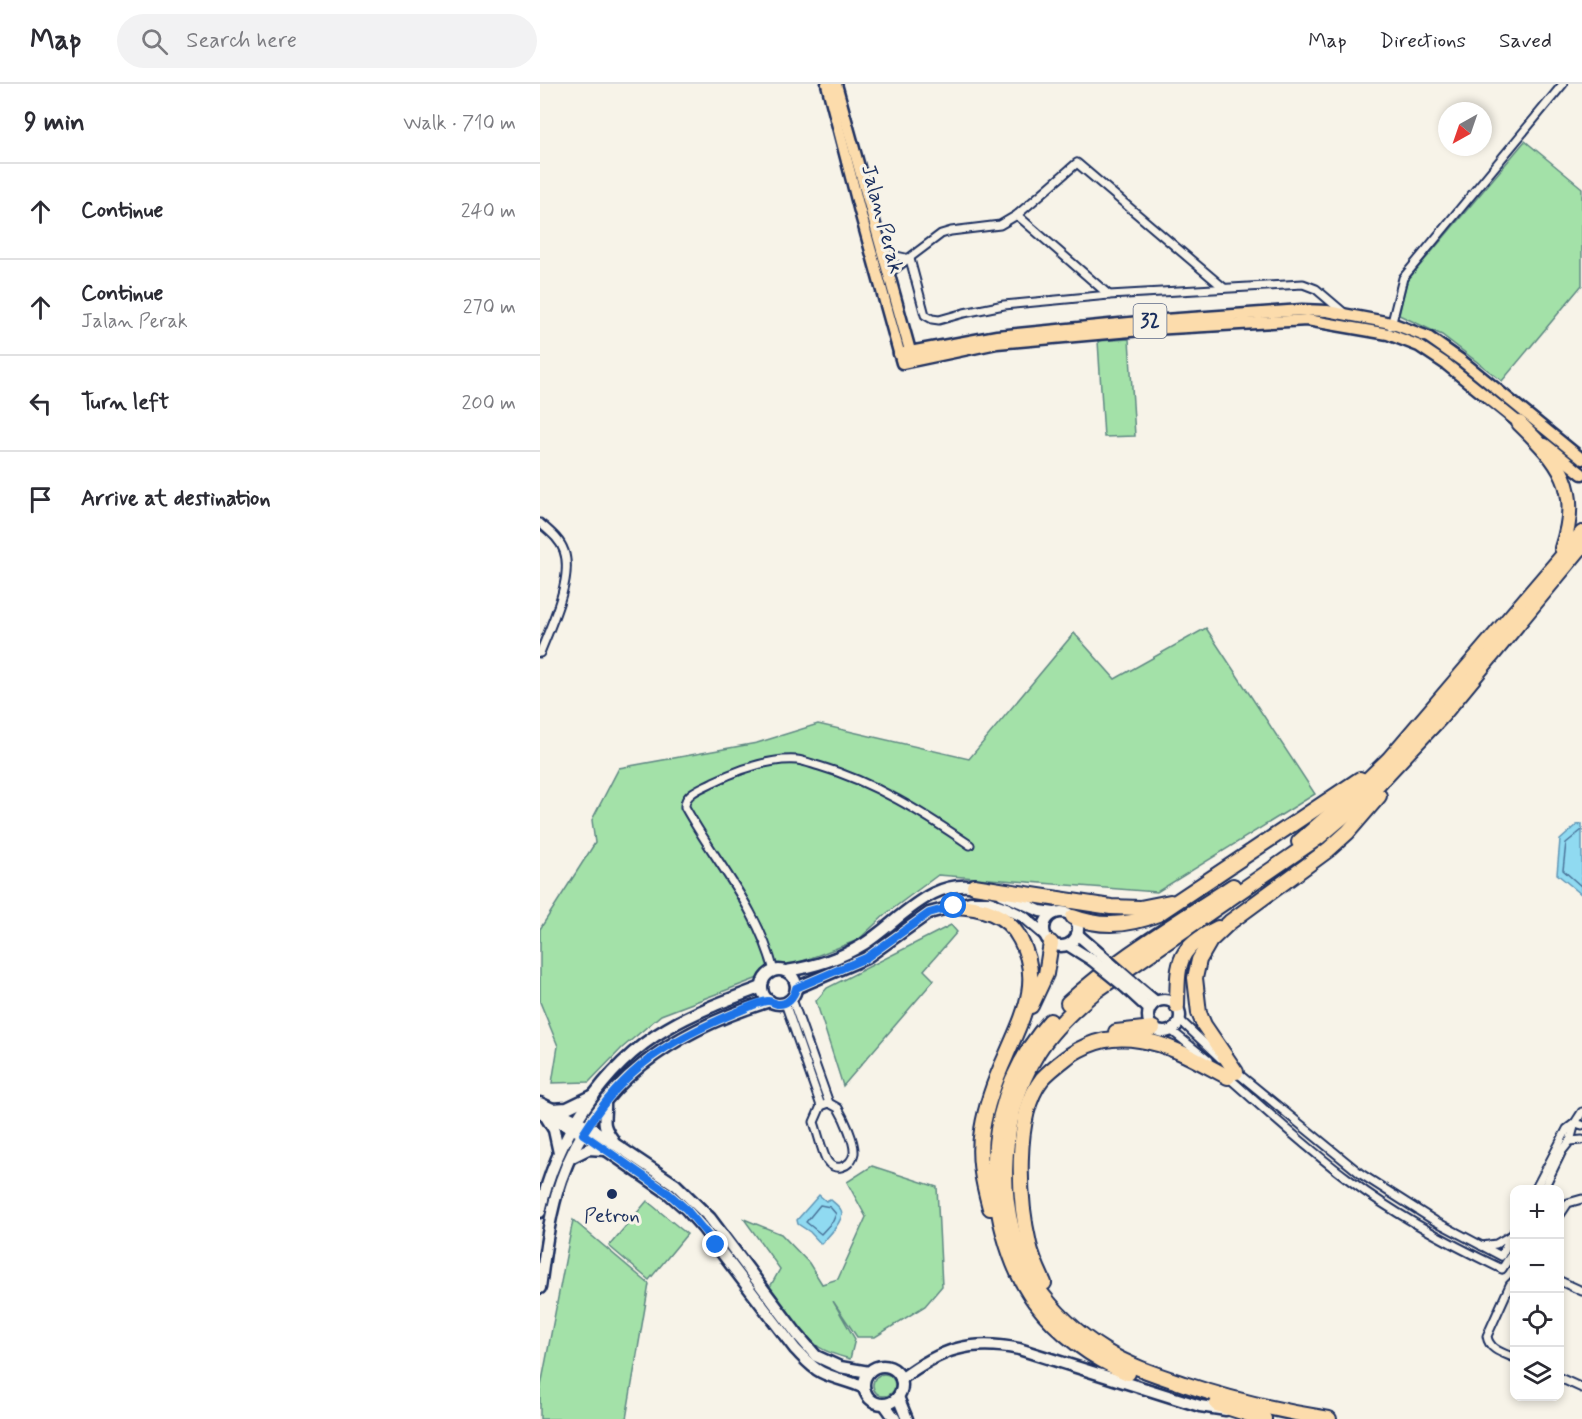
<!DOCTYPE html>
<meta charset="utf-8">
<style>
body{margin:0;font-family:Mynerve,sans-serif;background:#f2f2f3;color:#2b2b33}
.controls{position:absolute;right:18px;bottom:18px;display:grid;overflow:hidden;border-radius:12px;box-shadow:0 3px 9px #0003}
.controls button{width:54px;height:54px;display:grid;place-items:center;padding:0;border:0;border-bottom:2px solid #e1e1e2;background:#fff;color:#2b2b33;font:30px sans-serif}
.compass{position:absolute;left:898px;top:18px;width:54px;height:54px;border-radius:50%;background:#fff;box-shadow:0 3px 9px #0003;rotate:220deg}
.stop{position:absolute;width:18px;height:18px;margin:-14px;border:4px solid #1a73e8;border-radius:50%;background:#fff}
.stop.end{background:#1a73e8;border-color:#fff;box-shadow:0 2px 6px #0008}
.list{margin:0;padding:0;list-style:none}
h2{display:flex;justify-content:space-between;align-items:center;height:78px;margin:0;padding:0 24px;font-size:26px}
h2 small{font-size:20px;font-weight:400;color:#7c7c81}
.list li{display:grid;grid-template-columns:39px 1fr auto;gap:18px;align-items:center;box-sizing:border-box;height:96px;padding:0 24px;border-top:2px solid #e1e1e2}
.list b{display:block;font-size:22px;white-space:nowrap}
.list p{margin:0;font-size:20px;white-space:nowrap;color:#7c7c81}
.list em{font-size:20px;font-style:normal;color:#7c7c81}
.icon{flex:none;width:33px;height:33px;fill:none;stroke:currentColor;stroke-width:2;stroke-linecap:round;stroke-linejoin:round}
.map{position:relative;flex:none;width:1042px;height:1335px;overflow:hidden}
header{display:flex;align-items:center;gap:36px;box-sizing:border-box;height:84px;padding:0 30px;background:#fff;border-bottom:2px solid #e1e1e2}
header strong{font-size:28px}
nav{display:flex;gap:33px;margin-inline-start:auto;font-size:21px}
.search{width:420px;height:54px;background:#f2f2f3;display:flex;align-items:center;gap:15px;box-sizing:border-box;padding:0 21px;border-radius:33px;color:#7c7c81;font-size:22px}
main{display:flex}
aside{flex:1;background:#fff}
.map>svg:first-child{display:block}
.green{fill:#a3e1a8;stroke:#5f8883;stroke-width:1.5}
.water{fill:#90daf1;stroke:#6196b6;stroke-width:1.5}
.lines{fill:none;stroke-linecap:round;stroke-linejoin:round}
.shore{stroke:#4a7399;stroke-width:1.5}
.street-casing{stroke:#1b2f5e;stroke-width:11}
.secondary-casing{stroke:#1b2f5e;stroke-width:15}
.primary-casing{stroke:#1b2f5e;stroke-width:15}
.highway-casing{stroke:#1b2f5e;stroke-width:18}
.street{stroke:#f7f3e8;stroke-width:7}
.secondary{stroke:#f7f3e8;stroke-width:10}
.primary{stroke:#fcdcac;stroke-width:10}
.highway{stroke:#fcdcac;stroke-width:14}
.secondary-bridge-casing{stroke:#1b2f5e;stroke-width:15;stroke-linecap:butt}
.secondary-bridge{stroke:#f7f3e8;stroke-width:10}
.route{stroke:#1a73e8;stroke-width:8}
.poi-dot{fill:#1b2f5e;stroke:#f7f3e8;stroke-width:2}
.labels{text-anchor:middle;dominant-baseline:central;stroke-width:6;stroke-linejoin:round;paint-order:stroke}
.shield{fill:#f7f3e8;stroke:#5d6a87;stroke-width:1.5}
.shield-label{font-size:20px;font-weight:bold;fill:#1b2f5e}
.street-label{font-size:21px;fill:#1b2f5e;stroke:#f7f3e8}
.poi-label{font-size:21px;fill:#1b2f5e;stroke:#f7f3e8}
</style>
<header>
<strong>Map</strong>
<div class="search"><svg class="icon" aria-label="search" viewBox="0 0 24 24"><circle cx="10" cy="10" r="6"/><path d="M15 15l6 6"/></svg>Search here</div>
<nav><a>Map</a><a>Directions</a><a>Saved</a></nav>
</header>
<main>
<aside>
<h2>9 min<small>Walk · 710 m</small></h2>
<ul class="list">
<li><svg class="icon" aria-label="ahead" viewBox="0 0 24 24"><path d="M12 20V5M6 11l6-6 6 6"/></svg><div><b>Continue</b></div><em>240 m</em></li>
<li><svg class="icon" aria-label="ahead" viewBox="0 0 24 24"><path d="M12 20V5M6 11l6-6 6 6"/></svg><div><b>Continue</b><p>Jalan Perak</p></div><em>270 m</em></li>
<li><svg class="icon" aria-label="left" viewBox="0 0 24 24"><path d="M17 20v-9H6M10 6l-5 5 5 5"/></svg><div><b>Turn left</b></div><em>200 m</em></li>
<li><svg class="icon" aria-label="arrive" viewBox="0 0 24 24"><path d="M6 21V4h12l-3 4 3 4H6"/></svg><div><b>Arrive at destination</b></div></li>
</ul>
</aside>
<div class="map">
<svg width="1042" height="1335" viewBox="0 0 1042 1335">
<rect width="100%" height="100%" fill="#f7f3e8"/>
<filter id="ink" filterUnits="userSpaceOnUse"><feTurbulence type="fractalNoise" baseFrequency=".0167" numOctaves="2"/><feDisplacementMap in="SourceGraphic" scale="12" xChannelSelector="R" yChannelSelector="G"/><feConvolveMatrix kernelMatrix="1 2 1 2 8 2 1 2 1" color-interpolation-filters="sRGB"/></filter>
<g filter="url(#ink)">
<g class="green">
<polygon points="985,57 1042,104 1042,201 962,297 902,251 859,231 867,197"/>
<polygon points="589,255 595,352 564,353 558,257"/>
<polygon points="666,544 775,710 617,808 398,791 347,829 318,856 121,931 82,964 49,998 12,999 18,962 0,918 0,845 55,759 52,736 79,684 217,659 278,640 429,675 534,549 575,595"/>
<polygon points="411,841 417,848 384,886 394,896 303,1002 276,917 287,904"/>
<path d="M332,1082L397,1103L402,1202L385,1222L335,1253H317L293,1217L315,1255L310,1275C299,1272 288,1269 279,1263C259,1248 245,1222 230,1203L240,1185L204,1135L241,1150L269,1179L282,1200L298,1195L326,1133L307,1098Z"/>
<polygon points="107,1117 147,1150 109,1196 69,1162"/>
<polygon points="33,1136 109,1200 86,1335 0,1335 0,1307"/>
<circle cx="344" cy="1301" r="11"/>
</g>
<g class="water">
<polygon points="1042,740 1042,811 1017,790 1020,756 1037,741"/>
<path d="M279,1111L286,1117L290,1115C293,1118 299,1122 301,1126C306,1135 287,1154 281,1160L270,1148L258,1140L257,1136Z"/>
</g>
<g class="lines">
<g class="shore">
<polyline points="1042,746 1026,759 1023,786 1042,803"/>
<polygon points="280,1121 290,1123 296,1130 293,1137 281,1150 266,1138"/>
</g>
<g class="street-casing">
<g id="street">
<polyline points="477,131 569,211"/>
<polyline points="343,169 370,175"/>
<polyline points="370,175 385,231 392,235 399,236 424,229 464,221 569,211 763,200 776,205 803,228"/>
<polyline points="348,190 401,150 411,147 460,141 477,131 537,79 684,204"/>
<polyline points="851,242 863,194 1023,0"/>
<path d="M0,439C9,447 20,455 24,467C34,494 10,543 0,569"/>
<path d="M234,887C218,824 176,779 145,723C144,709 162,704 173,698C198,686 229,674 257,676C265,677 272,680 279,682C334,698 383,729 430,761"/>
<path d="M252,915L289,1019L298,1024C304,1034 315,1058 314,1069C311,1084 293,1089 286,1075C281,1064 278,1050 274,1038L281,1022L289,1019"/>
<polyline points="245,919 281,1022"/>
<polyline points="640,936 680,974"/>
<polyline points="632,947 668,976"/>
<polyline points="695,987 821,1090 895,1137 961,1172 975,1146"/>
<path d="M688,993C728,1028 767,1065 811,1097C857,1132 910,1160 962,1185L975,1165"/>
<polyline points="1030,1057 1035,1039 1042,1028"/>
<polyline points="995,1106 1027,1045 1035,1039 1042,1041"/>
<polyline points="1003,1106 1022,1067 1030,1057 1042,1056"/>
<polyline points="1020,1131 1028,1119 1042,1115"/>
<polyline points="942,1162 956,1160 970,1152"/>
<path d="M975,1196L970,1201L947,1252C949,1266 963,1269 975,1274"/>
<polyline points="1020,1197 1042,1207"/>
<polyline points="1020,1294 1042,1304"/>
</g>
</g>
<g class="secondary-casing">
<g id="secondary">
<polyline points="462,810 500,827 514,829"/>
<circle cx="521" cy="845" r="17"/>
<polyline points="537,850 560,870"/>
<polyline points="528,861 552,876"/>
<circle cx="239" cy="903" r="17"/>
<path d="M246,887C273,883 301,874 324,860C360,837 393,791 441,804"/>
<polyline points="591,897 616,918"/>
<polyline points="584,902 609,925"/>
<polyline points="256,904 326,874 389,829 430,818 449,818 466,824 484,833 504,850"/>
<circle cx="624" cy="932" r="16"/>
<path d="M65,1017C66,1037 60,1038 73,1056"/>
<polyline points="0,1019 48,1042 136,1101 170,1134 257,1250 276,1272 300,1283 329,1288"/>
<polyline points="12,1025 27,1024 54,1011"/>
<path d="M0,1028L43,1050L128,1109L146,1125L163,1144L255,1265C263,1273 271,1283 281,1288C295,1295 310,1297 324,1304"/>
<polyline points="6,1033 14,1046 19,1069"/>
<polyline points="32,1073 48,1065 65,1066"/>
<path d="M0,1128C15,1056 63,982 126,945C156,927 190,915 222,903"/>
<path d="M0,1204C5,1168 9,1131 21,1096C56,997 133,947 230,917"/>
<circle cx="343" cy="1301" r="19"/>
<path d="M361,1295C401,1265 430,1255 479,1265L660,1322L686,1326"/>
<polyline points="358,1313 367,1335"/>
<polyline points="345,1321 355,1335"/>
</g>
</g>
<g class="primary-casing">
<g id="primary">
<polyline points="287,0 319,124 362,279 457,259 613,245 767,236 848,250 879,262 906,280 984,343"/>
<polyline points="296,0 372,274"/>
<polyline points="359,270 457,252 610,237 762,226 787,227 851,239 888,253 922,277 1042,375"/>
<polyline points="1005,360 1042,390"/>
</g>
</g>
<g class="highway-casing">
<g id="highway">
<path d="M979,339C1020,379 1042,403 1022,464"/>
<polyline points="759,758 807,716 849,675 1042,449"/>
<polyline points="434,802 571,823 600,824 630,818"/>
<path d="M414,822C440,823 467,829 480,855C503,897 483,932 466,972C455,996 446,1021 442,1046C437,1073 443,1098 450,1124"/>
<path d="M533,833C562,844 589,842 618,830L820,695"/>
<path d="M528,919C577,874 637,839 693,802"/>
<polyline points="491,922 506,890 511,859"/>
<path d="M637,922C638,878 636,865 678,844"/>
<path d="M510,937C460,994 445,1065 461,1138C468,1167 477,1193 495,1218C518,1249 552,1274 588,1289"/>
<polyline points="576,948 613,944"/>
<polyline points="696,988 664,941 659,929 655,894 659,876 670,857 690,838 788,766 808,748 839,712"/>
<path d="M504,1199C498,1186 492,1174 489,1160C479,1117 473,1032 502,995C510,986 521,978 530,971C553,956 573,952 600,956C631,960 661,979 688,993"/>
<polyline points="677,1320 724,1335"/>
<path d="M789,1335C739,1327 692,1316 644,1300C617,1291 589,1282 565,1267C538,1250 514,1228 496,1202C453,1135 456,1035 498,968C513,944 535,924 557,906L779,753L824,715L902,632L1042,462"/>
</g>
</g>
<use href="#street" class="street"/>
<use href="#secondary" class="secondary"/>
<use href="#primary" class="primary"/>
<use href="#highway" class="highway"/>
<g class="secondary-bridge-casing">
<g id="secondary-bridge">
<polyline points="560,870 591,897"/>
<polyline points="552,876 584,902"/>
</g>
</g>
<use href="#secondary-bridge" class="secondary-bridge"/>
</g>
</g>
<g class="lines" filter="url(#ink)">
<path class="route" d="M176,1161L146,1125L128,1109L43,1050C86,981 129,956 202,926C209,923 221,917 228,917C231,917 234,919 237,920C247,921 254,913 256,904L326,874L389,829L414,822"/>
</g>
<circle class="poi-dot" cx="72" cy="1110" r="6"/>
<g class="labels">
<rect class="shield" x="593.5" y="220" width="33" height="34" rx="4.5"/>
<g class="shield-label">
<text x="610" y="237">32</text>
</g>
<g class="street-label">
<text transform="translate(342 135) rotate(75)">Jalan Perak</text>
</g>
<g class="poi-label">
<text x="72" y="1132">Petron</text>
</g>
</g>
</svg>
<div class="controls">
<button>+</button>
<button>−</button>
<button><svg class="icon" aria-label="locate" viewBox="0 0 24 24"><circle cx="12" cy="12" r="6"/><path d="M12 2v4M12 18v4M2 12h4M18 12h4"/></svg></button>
<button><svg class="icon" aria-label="layers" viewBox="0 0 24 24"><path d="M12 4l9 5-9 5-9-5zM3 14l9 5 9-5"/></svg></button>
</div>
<svg class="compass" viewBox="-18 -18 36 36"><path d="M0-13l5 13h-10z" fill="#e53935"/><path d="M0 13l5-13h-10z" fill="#7c7c81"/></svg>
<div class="stop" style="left:414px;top:822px"></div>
<div class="stop end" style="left:176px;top:1161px"></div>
</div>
</main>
